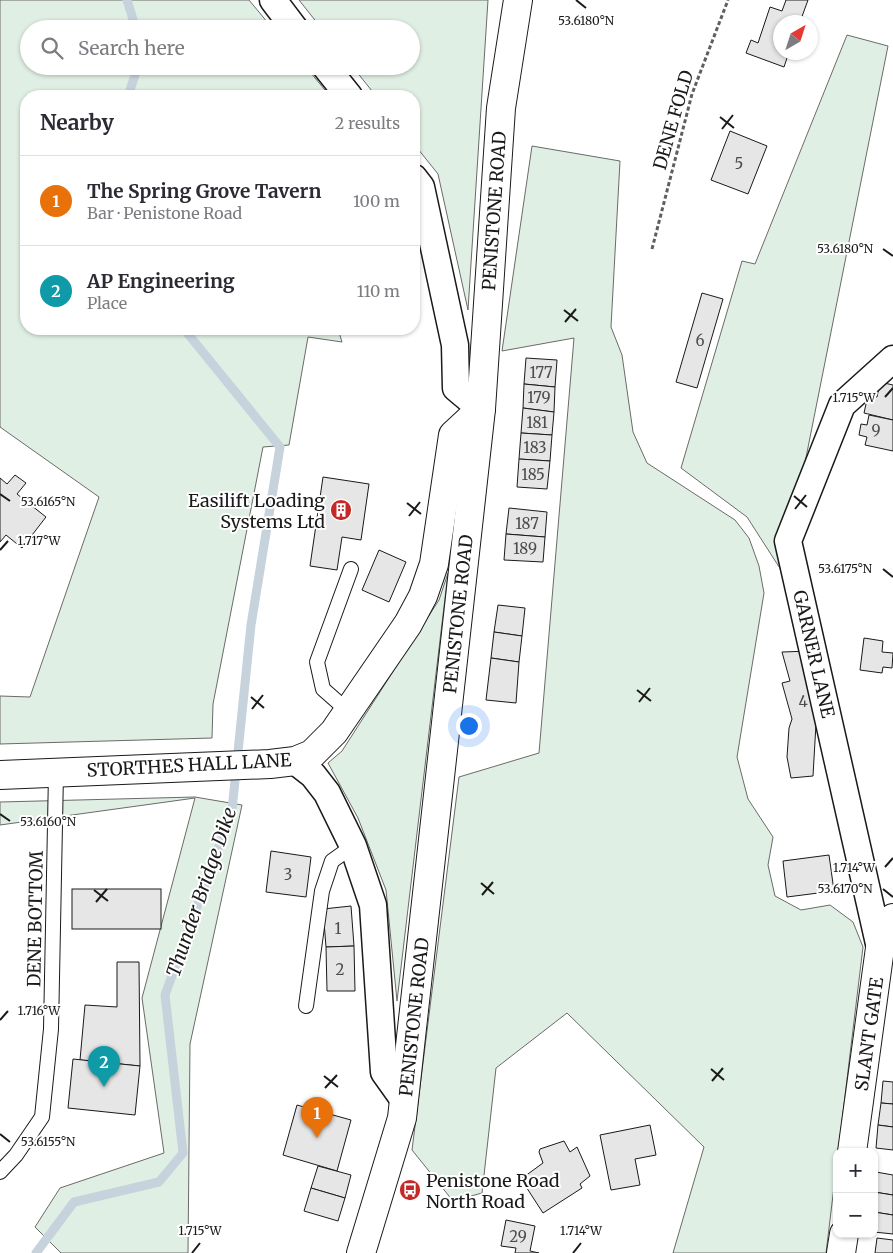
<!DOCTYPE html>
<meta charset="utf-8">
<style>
body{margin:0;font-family:Merriweather,serif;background:#f2f2f3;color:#2b2b33}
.controls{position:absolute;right:15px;bottom:15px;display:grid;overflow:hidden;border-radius:10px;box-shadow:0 1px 4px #0004}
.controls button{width:45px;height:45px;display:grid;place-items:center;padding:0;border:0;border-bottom:1px solid #e1e1e2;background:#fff;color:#2b2b33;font:25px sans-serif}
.compass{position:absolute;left:773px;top:15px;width:45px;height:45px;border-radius:50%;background:#fff;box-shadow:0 1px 4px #0004;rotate:39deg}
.you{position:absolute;left:468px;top:725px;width:18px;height:18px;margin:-12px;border:4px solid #fff;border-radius:50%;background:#1a73e8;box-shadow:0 0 0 8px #1a73e833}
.badge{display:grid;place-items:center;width:32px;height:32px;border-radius:50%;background:#111827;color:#fff;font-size:16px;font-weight:700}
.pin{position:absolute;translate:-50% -41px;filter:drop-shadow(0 1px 2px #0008)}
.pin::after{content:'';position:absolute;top:26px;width:18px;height:15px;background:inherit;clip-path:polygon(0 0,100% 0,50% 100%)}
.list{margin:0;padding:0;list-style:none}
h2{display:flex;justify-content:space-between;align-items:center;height:65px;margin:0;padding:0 20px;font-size:21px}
h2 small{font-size:16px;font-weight:400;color:#7c7c81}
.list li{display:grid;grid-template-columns:32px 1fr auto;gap:15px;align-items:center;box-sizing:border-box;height:90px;padding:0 20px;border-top:1px solid #e1e1e2}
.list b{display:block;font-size:19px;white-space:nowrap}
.list p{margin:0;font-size:16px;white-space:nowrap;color:#7c7c81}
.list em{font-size:16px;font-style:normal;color:#7c7c81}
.icon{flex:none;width:28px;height:28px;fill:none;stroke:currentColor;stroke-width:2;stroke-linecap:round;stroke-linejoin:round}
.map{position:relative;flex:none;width:893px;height:1253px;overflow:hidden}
.search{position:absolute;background:#fff;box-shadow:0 1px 4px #0004;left:20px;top:20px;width:400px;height:55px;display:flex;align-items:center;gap:12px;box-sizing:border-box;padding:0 18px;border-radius:28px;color:#7c7c81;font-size:19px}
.panel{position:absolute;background:#fff;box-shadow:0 1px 4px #0004;left:20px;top:90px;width:400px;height:245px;border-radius:20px}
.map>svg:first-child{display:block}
.green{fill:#e0efe3;stroke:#6a6a6a}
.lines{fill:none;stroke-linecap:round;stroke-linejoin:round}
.stream{stroke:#c6d2dc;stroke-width:9}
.building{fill:#e6e6e6;stroke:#1a1a1a}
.lane-casing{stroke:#1a1a1a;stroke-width:16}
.street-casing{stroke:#1a1a1a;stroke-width:29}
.secondary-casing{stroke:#1a1a1a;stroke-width:30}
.highway-casing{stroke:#1a1a1a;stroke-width:30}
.path{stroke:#5f5f5f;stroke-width:3;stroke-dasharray:4 2.5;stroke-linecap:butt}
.lane{stroke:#fff;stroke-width:14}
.street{stroke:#fff;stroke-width:26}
.secondary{stroke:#fff;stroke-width:28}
.highway{stroke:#fff;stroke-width:28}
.ticks{fill:none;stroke:#1a1a1a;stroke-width:2}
.labels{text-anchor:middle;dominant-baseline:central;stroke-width:4;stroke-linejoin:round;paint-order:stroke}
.number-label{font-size:15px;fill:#4d4d4d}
.street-label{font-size:18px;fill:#1a1a1a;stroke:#fff}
.poi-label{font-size:18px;fill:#1a1a1a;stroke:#fff;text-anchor:end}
.water-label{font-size:19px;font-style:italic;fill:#1a1a1a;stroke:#fff}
.ticks-label{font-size:12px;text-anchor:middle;fill:#1a1a1a;stroke:#fff;stroke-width:4;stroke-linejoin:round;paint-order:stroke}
</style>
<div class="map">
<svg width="893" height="1253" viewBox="0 0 893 1253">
<rect width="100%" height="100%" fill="#fff"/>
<g class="green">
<polygon points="0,0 249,0 273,29 29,29 29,66 305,66 330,96 26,96 26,329 338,329 342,342 308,337 289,445 263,447 213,704 212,738 0,744 0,696 30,697 99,497 0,427"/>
<polygon points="299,0 488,0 468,310 438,174 414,144 414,96 376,96 352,66 411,66 411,29 322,29"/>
<polygon points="847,35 888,46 783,573 747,517 681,468 742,261 755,264"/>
<polygon points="532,146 620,161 611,327 622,355 633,432 647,463 735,520 749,538 759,566 764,593 737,757 748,799 773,837 768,865 775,896 801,910 830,905 853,922 863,947 826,1253 673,1253 704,1147 567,1013 496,1068 482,1193 453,1201 412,1150 459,777 539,753 574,338 502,351"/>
<polygon points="448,573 397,1001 386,890 358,818 328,763 342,751 439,600"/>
<polygon points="195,797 242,805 190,1044 188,1253 61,1253 35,1227 60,1188 164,1153 142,998 195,798 0,825 0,802"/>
</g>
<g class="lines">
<g class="stream">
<polyline points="127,0 136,29"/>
<polyline points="128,96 138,66"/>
<polyline points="36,1253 74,1202 159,1182 183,1153 165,995 232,810 251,625 280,447 184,329"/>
</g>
</g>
<g class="building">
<polygon points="786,0 808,0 800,22 780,22 780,52 789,52 784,67 746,53 751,40 758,43 770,7 782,11"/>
<polygon points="730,131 767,146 748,194 711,180"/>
<polygon points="702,293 723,299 697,388 676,382"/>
<polygon points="526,358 557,360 555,387 524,384"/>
<polygon points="880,382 893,385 893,420 864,413 868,395 877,397"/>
<polygon points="524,384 555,387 554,412 523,408"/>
<polygon points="523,408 554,412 552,435 521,433"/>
<polygon points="869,415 893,420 893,451 865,445 867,437 859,435 861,424 867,425"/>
<polygon points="521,433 552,435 550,461 519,459"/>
<polygon points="519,459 550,461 547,489 517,487"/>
<polygon points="15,475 26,483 17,494 46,517 22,548 6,535 0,542 0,478 7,484"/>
<polygon points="323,477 369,484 361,540 342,537 337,570 310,566"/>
<polygon points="509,508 547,512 545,537 506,534"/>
<polygon points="506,534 545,537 543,562 504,560"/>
<polygon points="379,550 406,562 389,602 362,590"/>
<polygon points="498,605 525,608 522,636 494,632"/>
<polygon points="494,632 522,636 519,662 491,658"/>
<polygon points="864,638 883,641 882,652 893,653 892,668 883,667 882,673 860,670"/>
<polygon points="811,651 816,724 813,776 791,778 787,757 789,728 792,719 782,683 790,681 782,652"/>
<polygon points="491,658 519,662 516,703 486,700"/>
<polygon points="271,851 311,857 306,897 266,892"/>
<polygon points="829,855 834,891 787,897 783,861"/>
<rect x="72" y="889" width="89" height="40"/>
<polygon points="351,906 354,946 326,947 323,909"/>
<polygon points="354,946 355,991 327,991 326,947"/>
<polygon points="117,962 139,962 140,1066 80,1060 85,1005 117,1007"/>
<polygon points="73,1059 140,1066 135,1115 68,1108"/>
<polygon points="883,1081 893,1082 893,1104 881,1103"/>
<polygon points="881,1103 893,1104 893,1127 878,1125"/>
<polygon points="297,1105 351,1120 337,1171 283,1155"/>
<polygon points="650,1125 656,1155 635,1159 640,1185 611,1190 600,1135"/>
<polygon points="878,1125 893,1127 893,1150 876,1148"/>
<polygon points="564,1141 570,1152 577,1147 590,1176 580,1184 582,1188 543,1213 521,1179 543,1163 539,1152 540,1149"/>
<polygon points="318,1166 351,1175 345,1198 311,1188"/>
<polygon points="876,1172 893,1175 893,1195 874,1192"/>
<polygon points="311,1188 345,1198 338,1221 304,1211"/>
<polygon points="874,1192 893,1195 893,1215 874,1212"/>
<polygon points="874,1212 893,1215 893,1234 874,1232"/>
<polygon points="506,1220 535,1226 530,1251 539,1253 515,1253 516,1248 501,1246"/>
<polygon points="877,1238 893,1240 893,1253 875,1253"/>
</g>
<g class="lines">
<g class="lane-casing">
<g id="lane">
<polyline points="349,712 323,689 317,662 351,569"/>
<polyline points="306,1006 322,891 332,861 353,846"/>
<polyline points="0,1172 16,1155 42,1117 51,1029 56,773"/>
</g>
</g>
<g class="street-casing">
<g id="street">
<polyline points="273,0 295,29"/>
<polyline points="325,66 349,96"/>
<polyline points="414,178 421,187 455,345 456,388 481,409"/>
<polyline points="295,761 313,775 327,793 353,846 373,905 384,1072 404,1100"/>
<polyline points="880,948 788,541 842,405 893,359"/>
</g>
</g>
<g class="secondary-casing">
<g id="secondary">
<polyline points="0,775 270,764 295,761 312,754 334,732 408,624 423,596 434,564 453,435 481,409"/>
<polyline points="852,1152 880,948 893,918"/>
<polyline points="841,1253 844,1234"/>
</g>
</g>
<g class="highway-casing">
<polyline id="highway" points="361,1253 402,1118 404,1100 481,409 501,108 518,0"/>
</g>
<polyline class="path" points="652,249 692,94 728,0"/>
<use href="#lane" class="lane"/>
<use href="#street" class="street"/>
<use href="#secondary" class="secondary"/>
<use href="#highway" class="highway"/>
</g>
<path class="ticks" d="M576,0L586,8M720,117L734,128M722,129L733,115M883,249L893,256M564,310L578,321M565,322L576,309M885,397L893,388M0,494L10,501M794,496L807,507M407,503L421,514M795,509L806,495M409,516L420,502M0,550L8,541M883,569L893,577M637,690L651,701M251,697L264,708M639,702L650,688M252,709L263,695M0,814L10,821M885,867L893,858M481,883L494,894M883,889L893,897M94,890L108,901M482,895L493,882M96,902L107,889M0,1020L8,1011M711,1069L724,1080M324,1076L338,1087M712,1081L723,1068M325,1088L337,1075M0,1134L10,1142M192,1253L200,1243M573,1253L581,1243"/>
<defs>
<g id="building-disc" transform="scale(1.125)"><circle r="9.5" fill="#c62828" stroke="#fff"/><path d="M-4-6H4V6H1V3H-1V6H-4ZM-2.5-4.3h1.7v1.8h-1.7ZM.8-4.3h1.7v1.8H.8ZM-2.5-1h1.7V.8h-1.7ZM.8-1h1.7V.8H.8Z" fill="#fff"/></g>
<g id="bus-disc" transform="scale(1.125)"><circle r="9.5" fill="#c62828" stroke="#fff"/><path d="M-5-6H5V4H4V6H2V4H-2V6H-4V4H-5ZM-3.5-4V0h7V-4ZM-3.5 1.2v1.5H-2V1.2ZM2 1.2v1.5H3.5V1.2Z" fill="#fff"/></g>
</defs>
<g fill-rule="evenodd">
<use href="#building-disc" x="341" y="510"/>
<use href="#bus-disc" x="410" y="1190"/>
</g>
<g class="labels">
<g class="number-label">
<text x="739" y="163">5</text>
<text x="700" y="340">6</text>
<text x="541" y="372">177</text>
<text x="539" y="397">179</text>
<text x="537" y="422">181</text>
<text x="876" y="430">9</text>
<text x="535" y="447">183</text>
<text x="533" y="474">185</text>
<text x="527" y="523">187</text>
<text x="525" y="548">189</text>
<text x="803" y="701">4</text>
<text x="288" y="874">3</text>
<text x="338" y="928">1</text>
<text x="340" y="969">2</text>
<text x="518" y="1236">29</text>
</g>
<g class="street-label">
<text transform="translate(673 120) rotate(-74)">DENE FOLD</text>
<text transform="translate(494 211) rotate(-86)">PENISTONE ROAD</text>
<text transform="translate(458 614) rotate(-84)">PENISTONE ROAD</text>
<text transform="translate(814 654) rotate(77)">GARNER LANE</text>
<text transform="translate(189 765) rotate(-3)">STORTHES HALL LANE</text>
<text transform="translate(35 919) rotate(-89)">DENE BOTTOM</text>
<text transform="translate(414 1017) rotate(-84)">PENISTONE ROAD</text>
<text transform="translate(869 1034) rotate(-82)">SLANT GATE</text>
</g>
<g class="poi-label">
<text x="325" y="500">Easilift Loading<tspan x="325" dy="21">Systems Ltd</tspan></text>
<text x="426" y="1180" text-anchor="start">Penistone Road<tspan x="426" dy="21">North Road</tspan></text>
</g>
<g class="water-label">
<text transform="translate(201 892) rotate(-71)">Thunder Bridge Dike</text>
</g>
</g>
<g class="ticks-label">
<text x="586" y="25">53.6180°N</text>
<text x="845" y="253">53.6180°N</text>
<text x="854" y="402">1.715°W</text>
<text x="48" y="506">53.6165°N</text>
<text x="39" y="545">1.717°W</text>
<text x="845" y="573">53.6175°N</text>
<text x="48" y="826">53.6160°N</text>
<text x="854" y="872">1.714°W</text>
<text x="845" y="893">53.6170°N</text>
<text x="39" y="1015">1.716°W</text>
<text x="48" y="1146">53.6155°N</text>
<text x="200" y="1235">1.715°W</text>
<text x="581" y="1235">1.714°W</text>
</g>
</svg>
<div class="controls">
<button>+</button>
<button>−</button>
</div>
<svg class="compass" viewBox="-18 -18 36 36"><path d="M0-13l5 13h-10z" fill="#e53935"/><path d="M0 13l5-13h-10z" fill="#7c7c81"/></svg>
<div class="you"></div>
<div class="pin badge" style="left:317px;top:1138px;background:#e8710a">1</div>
<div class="pin badge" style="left:104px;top:1087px;background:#0f9aa8">2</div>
<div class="search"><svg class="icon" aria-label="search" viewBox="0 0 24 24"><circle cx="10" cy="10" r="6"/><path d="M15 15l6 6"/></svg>Search here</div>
<section class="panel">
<h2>Nearby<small>2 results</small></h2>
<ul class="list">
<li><span class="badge" style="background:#e8710a">1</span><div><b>The Spring Grove Tavern</b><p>Bar · Penistone Road</p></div><em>100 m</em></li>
<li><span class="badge" style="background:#0f9aa8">2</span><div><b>AP Engineering</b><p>Place</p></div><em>110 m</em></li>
</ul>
</section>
</div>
